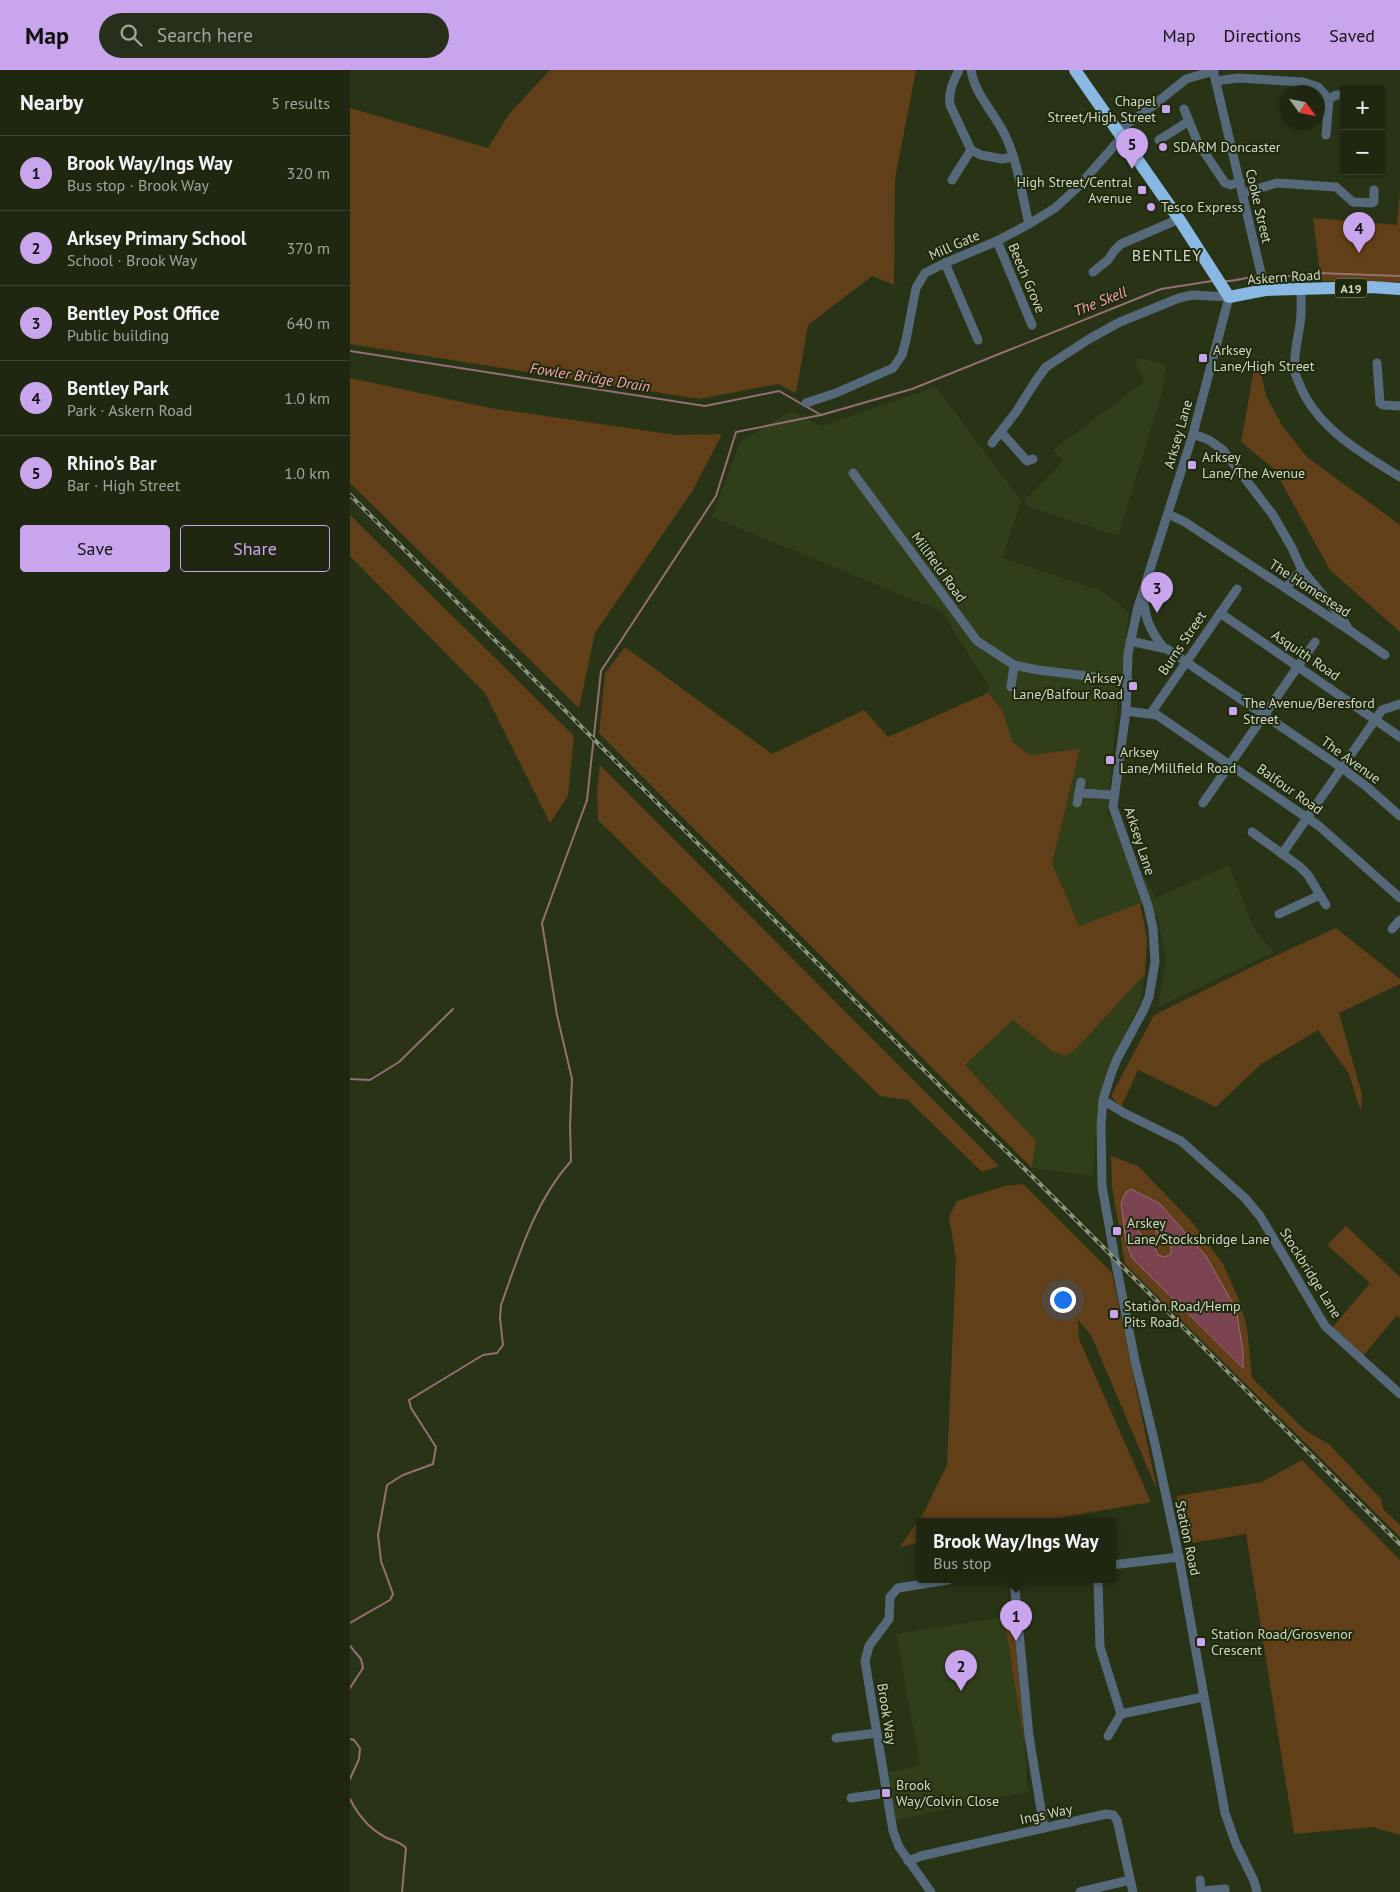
<!DOCTYPE html>
<meta charset="utf-8">
<style>
body{margin:0;font-family:"PT Sans",sans-serif;background:#272f1a;color:#f1f3f6}
.controls{position:absolute;right:15px;top:15px;display:grid;overflow:hidden;border-radius:5px;box-shadow:0 1px 4px #0004}
.controls button{width:45px;height:45px;display:grid;place-items:center;padding:0;border:0;border-bottom:1px solid #3c4431;background:#1f2711;color:#f1f3f6;font:25px sans-serif}
.compass{position:absolute;left:930px;top:15px;width:45px;height:45px;border-radius:50%;background:#1f2711;box-shadow:0 1px 4px #0004;rotate:123deg}
.you{position:absolute;left:712px;top:1229px;width:18px;height:18px;margin:-12px;border:4px solid #fff;border-radius:50%;background:#1a73e8;box-shadow:0 0 0 8px #1a73e833}
.badge{display:grid;place-items:center;width:32px;height:32px;border-radius:50%;background:#c9a5ee;color:#111;font-size:16px;font-weight:700}
.pin{position:absolute;translate:-50% -41px;filter:drop-shadow(0 1px 2px #0008)}
.pin::after{content:'';position:absolute;top:26px;width:18px;height:15px;background:inherit;clip-path:polygon(0 0,100% 0,50% 100%)}
.popup{position:absolute;left:566px;top:1448px;width:200px;height:65px;box-sizing:border-box;display:grid;place-content:center;border-radius:5px;background:#1f2711;filter:drop-shadow(0 1px 4px #0005);font-size:16px;white-space:nowrap;color:#a1a59f}
.popup b{font-size:19px;color:#f1f3f6}
.popup::after{content:'';position:absolute;left:50%;top:100%;margin-left:-10px;border:10px solid transparent;border-top-color:#1f2711}
.list{margin:0;padding:0;list-style:none}
h2{display:flex;justify-content:space-between;align-items:center;height:65px;margin:0;padding:0 20px;font-size:21px}
h2 small{font-size:16px;font-weight:400;color:#a1a59f}
.list li{display:grid;grid-template-columns:32px 1fr auto;gap:15px;align-items:center;box-sizing:border-box;height:75px;padding:0 20px;border-top:1px solid #3c4431}
.list b{display:block;font-size:19px;white-space:nowrap}
.list p{margin:0;font-size:16px;white-space:nowrap;color:#a1a59f}
.list em{font-size:16px;font-style:normal;color:#a1a59f}
.actions{display:flex;gap:10px;padding:15px 20px}
.actions a{flex:1;padding:11px 0;border:1px solid #c9a5ee;border-radius:5px;text-align:center;font-size:18px;color:#c9a5ee}
.actions .main{background:#c9a5ee;color:#111}
.icon{flex:none;width:28px;height:28px;fill:none;stroke:currentColor;stroke-width:2;stroke-linecap:round;stroke-linejoin:round}
.map{position:relative;flex:none;width:1050px;height:1822px;overflow:hidden}
header{display:flex;align-items:center;gap:30px;box-sizing:border-box;height:70px;padding:0 25px;background:#c9a5ee;color:#111}
header strong{font-size:24px}
nav{display:flex;gap:28px;margin-inline-start:auto;font-size:18px}
.search{width:350px;height:45px;background:#272f1a;display:flex;align-items:center;gap:12px;box-sizing:border-box;padding:0 18px;border-radius:28px;color:#a1a59f;font-size:19px}
main{display:flex}
aside{flex:1;background:#1f2711}
.map>svg:first-child{display:block}
.built{fill:#303e1a}
.green{fill:#613f18;fill-rule:evenodd}
.water{fill:#7c4350;stroke:#956f73;fill-rule:evenodd}
.lines{fill:none;stroke-linecap:round;stroke-linejoin:round}
.stream{stroke:#956f73;stroke-width:2}
.minor{stroke:#56697b;stroke-width:9}
.highway{stroke:#89b8e3;stroke-width:12}
.rail-casing{stroke:#8e9681;stroke-width:4}
.rail{stroke:#1f2a0d;stroke-width:2;stroke-dasharray:5.5;stroke-linecap:butt}
.poi-dot{fill:#c9a5ee;stroke:#1f2a0d;stroke-width:2}
.labels{text-anchor:middle;dominant-baseline:central;stroke-width:4;stroke-linejoin:round;paint-order:stroke}
.shield{fill:#1f2a0d;stroke:#9ba38e;stroke-width:1}
.shield-label{font-size:12px;font-weight:bold;fill:#d0d7c6}
.poi-label{font-size:14px;fill:#d0d7c6;stroke:#1f2a0d;text-anchor:start}
.street-label{font-size:14px;fill:#d0d7c6;stroke:#1f2a0d}
.water-label{font-size:15px;font-style:italic;fill:#faa0b2;stroke:#1f2a0d}
.quarter-label{font-size:16px;letter-spacing:1px;fill:#d0d7c6;stroke:#1f2a0d}
</style>
<header>
<strong>Map</strong>
<div class="search"><svg class="icon" aria-label="search" viewBox="0 0 24 24"><circle cx="10" cy="10" r="6"/><path d="M15 15l6 6"/></svg>Search here</div>
<nav><a>Map</a><a>Directions</a><a>Saved</a></nav>
</header>
<main>
<aside>
<h2>Nearby<small>5 results</small></h2>
<ul class="list">
<li><span class="badge">1</span><div><b>Brook Way/Ings Way</b><p>Bus stop · Brook Way</p></div><em>320 m</em></li>
<li><span class="badge">2</span><div><b>Arksey Primary School</b><p>School · Brook Way</p></div><em>370 m</em></li>
<li><span class="badge">3</span><div><b>Bentley Post Office</b><p>Public building</p></div><em>640 m</em></li>
<li><span class="badge">4</span><div><b>Bentley Park</b><p>Park · Askern Road</p></div><em>1.0 km</em></li>
<li><span class="badge">5</span><div><b>Rhino's Bar</b><p>Bar · High Street</p></div><em>1.0 km</em></li>
</ul>
<div class="actions"><a class="main">Save</a><a>Share</a></div>
</aside>
<div class="map">
<svg width="1050" height="1822" viewBox="0 0 1050 1822">
<rect width="100%" height="100%" fill="#293417"/>
<g class="built">
<polygon points="791,288 816,295 811,326 769,463 765,465 680,437 674,431 713,391 703,380 794,312 785,292"/>
<polygon points="586,317 671,431 652,488 752,521 779,542 765,656 757,743 806,828 879,795 904,859 924,882 808,937 816,893 808,848 790,833 729,856 702,793 730,679 680,685 662,671 653,641 638,623 638,614 591,541 362,447 390,372 441,341 472,356"/>
<polygon points="795,904 790,934 758,996 747,1039 743,1106 682,1098 686,1071 615,995 663,950 703,982 716,986 726,979"/>
<polygon points="654,1547 675,1678 677,1715 681,1721 546,1750 538,1702 570,1696 546,1564"/>
</g>
<g class="green">
<polygon points="200,0 566,0 545,109 544,215 522,206 458,255 446,323 428,314 349,329 0,274 0,38 138,78 159,44"/>
<polygon points="1050,121 1050,212 971,211 963,148 1047,155"/>
<polygon points="905,294 909,295 916,326 933,357 957,387 1050,455 1050,562 980,500 924,399 891,372"/>
<polygon points="0,308 140,338 326,365 372,364 343,420 245,563 229,638 0,413"/>
<polygon points="0,445 224,666 218,726 200,753 135,623 0,486"/>
<polygon points="275,577 422,684 514,640 538,667 638,623 653,641 662,671 680,685 730,679 702,793 729,856 790,833 797,868 795,904 726,979 716,986 703,982 663,950 615,995 686,1071 682,1098 249,663 255,603"/>
<polygon points="250,695 649,1096 632,1102 558,1030 530,1026 248,750 247,721"/>
<polygon points="986,858 1050,909 1050,914 989,943 1012,1025 1011,1042 999,1004 968,960 911,994 866,1037 788,1000 771,1037 761,1026 804,945 916,890"/>
<path d="M761,1086L788,1096L843,1153L873,1194L888,1228L897,1257L902,1308L956,1361L979,1374L1031,1429L1033,1439L1050,1455V1467L775,1194L762,1116ZM781,1119L809,1133L892,1298L776,1172Z"/>
<polygon points="673,1114 762,1203 807,1420 741,1265 728,1250 729,1269 801,1432 684,1452 570,1452 570,1472 550,1477 574,1442 597,1395 606,1189 599,1147 607,1131 655,1116"/>
<path d="M801,1149L808,1156L806,1163L821,1170L822,1184L815,1187L808,1185L799,1170L787,1160C790,1152 793,1150 801,1149Z"/>
<polygon points="996,1156 1050,1207 1050,1248 1047,1245 1013,1286 983,1257 1020,1213 977,1175"/>
<polygon points="952,1390 1050,1490 1050,1765 1022,1757 944,1764 896,1464 835,1474 827,1426 912,1412"/>
<polygon points="654,1547 663,1547 675,1678"/>
</g>
<path class="water" d="M781,1119L809,1133L856,1186L886,1239L893,1281V1298L782,1188L776,1172L771,1133L776,1122ZM794,1150H801L808,1156L806,1163L821,1170V1184L815,1187L808,1185L805,1177L788,1161L790,1154Z"/>
<g class="lines">
<g class="stream">
<polyline points="914,206 939,206 969,203 1050,206"/>
<path d="M875,211C887,211 897,207 909,206"/>
<polyline points="0,281 355,336 429,321 471,345"/>
<polyline points="0,1009 20,1010 49,992 103,939"/>
<path d="M0,1553L40,1530L43,1524L31,1491L28,1465L37,1415L53,1405L83,1394L86,1377L61,1338L59,1330L133,1285L147,1283L153,1275L150,1248L151,1235C169,1185 185,1131 221,1091L220,1055L222,1009L207,945L192,853L237,730L251,601L366,426L386,362L471,345L562,319L811,219L862,211"/>
<polyline points="0,1576 11,1589 13,1598 0,1618"/>
<polyline points="0,1669 4,1670 10,1678 9,1689 0,1709"/>
<path d="M0,1729C8,1745 18,1758 35,1767C43,1771 49,1771 56,1778L52,1822"/>
</g>
<g class="minor">
<path d="M609,0C603,12 598,22 600,35L621,80L631,85L642,87L652,89L662,87"/>
<path d="M621,0C625,25 644,42 655,65C668,92 672,125 679,154"/>
<polyline points="863,0 915,220"/>
<polyline points="866,11 888,8 953,12 968,17 979,29 976,65"/>
<polyline points="979,29 986,25 994,25"/>
<polyline points="834,39 848,73 875,113 881,115 890,111"/>
<polyline points="767,61 799,39 836,9 864,1"/>
<polyline points="809,70 839,51"/>
<polyline points="602,110 621,80"/>
<polyline points="893,123 927,113 986,117 1003,132 1022,133 1024,132 1024,120"/>
<polyline points="647,171 682,255"/>
<polyline points="595,193 628,270"/>
<polyline points="743,202 758,190 764,181 771,174 829,149"/>
<path d="M951,219C951,231 952,243 950,254C948,269 943,286 945,300C945,306 949,312 951,318C970,360 1013,384 1050,407"/>
<polyline points="1027,293 1030,333 1033,335 1050,336"/>
<polyline points="456,333 486,323 543,298 552,285 556,270 566,218 575,203 595,193 647,171 679,154 705,138 728,117 771,68"/>
<polyline points="651,362 677,391 683,389"/>
<polyline points="642,373 666,342 685,312 696,297 739,269 770,252 829,228 842,225 879,227 843,364 788,537 778,583 776,641 763,737 798,836 803,858 805,892 799,927 793,941 767,989 761,1004 753,1030 751,1054 752,1116 765,1189 785,1291 805,1374 829,1487 875,1743 886,1774 904,1811 907,1822"/>
<polyline points="503,403 627,571 664,595 688,600 778,611"/>
<polyline points="818,444 835,452 999,560 992,548 952,500 942,478 923,445 873,380 859,370 843,364"/>
<polyline points="936,518 952,500"/>
<path d="M793,525C795,548 799,559 813,577"/>
<polyline points="870,543 1050,667"/>
<polyline points="999,560 1035,585"/>
<polyline points="780,571 817,579 992,698 1017,717 1050,746"/>
<polyline points="661,617 664,595"/>
<polyline points="776,641 807,645 969,756 1050,828"/>
<polyline points="801,643 887,519"/>
<polyline points="729,723 764,725"/>
<polyline points="727,733 731,712"/>
<polyline points="853,733 965,572"/>
<polyline points="902,762 949,796 958,805 976,835"/>
<polyline points="932,784 1032,640 1050,634"/>
<polyline points="929,844 970,825"/>
<polyline points="1042,859 1050,850"/>
<polyline points="753,1030 774,1043 831,1071 895,1128 910,1146 975,1256 1050,1324"/>
<polyline points="762,1495 829,1487"/>
<polyline points="664,1510 679,1666 694,1758"/>
<polyline points="748,1510 750,1577 771,1644 853,1627"/>
<polyline points="758,1666 771,1644"/>
<polyline points="486,1668 527,1663"/>
<polyline points="501,1728 536,1723"/>
<polyline points="558,1791 571,1786 756,1744 763,1745 767,1750 783,1822"/>
<polyline points="850,1810 851,1821 875,1819 875,1822"/>
<polyline points="581,1822 549,1777 543,1761 515,1591 519,1576 539,1549 540,1527 548,1518 598,1510"/>
<polyline points="730,1822 780,1810"/>
</g>
<polyline class="highway" points="725,0 829,149 879,227 915,220 1021,217 1050,219"/>
<g class="rail-casing">
<polyline id="rail" points="0,425 616,1042 687,1111 1050,1474"/>
</g>
<use href="#rail" class="rail"/>
</g>
<g class="poi-dot">
<rect x="811" y="34" width="10" height="10" rx="2.5"/>
<circle cx="813" cy="77" r="5"/>
<rect x="787" y="115" width="10" height="10" rx="2.5"/>
<circle cx="801" cy="137" r="5"/>
<rect x="848" y="283" width="10" height="10" rx="2.5"/>
<rect x="837" y="390" width="10" height="10" rx="2.5"/>
<rect x="778" y="611" width="10" height="10" rx="2.5"/>
<rect x="878" y="636" width="10" height="10" rx="2.5"/>
<rect x="755" y="685" width="10" height="10" rx="2.5"/>
<rect x="762" y="1156" width="10" height="10" rx="2.5"/>
<rect x="759" y="1239" width="10" height="10" rx="2.5"/>
<rect x="846" y="1567" width="10" height="10" rx="2.5"/>
<rect x="531" y="1718" width="10" height="10" rx="2.5"/>
</g>
<g class="labels">
<rect class="shield" x="985" y="208.5" width="32" height="19" rx="4"/>
<g class="shield-label">
<text x="1001" y="218">A19</text>
</g>
<g class="poi-label">
<text x="806" y="31" text-anchor="end">Chapel<tspan x="806" dy="16">Street/High Street</tspan></text>
<text x="823" y="77">SDARM Doncaster</text>
<text x="782" y="112" text-anchor="end">High Street/Central<tspan x="782" dy="16">Avenue</tspan></text>
<text x="811" y="137">Tesco Express</text>
<text x="863" y="280">Arksey<tspan x="863" dy="16">Lane/High Street</tspan></text>
<text x="852" y="387">Arksey<tspan x="852" dy="16">Lane/The Avenue</tspan></text>
<text x="773" y="608" text-anchor="end">Arksey<tspan x="773" dy="16">Lane/Balfour Road</tspan></text>
<text x="893" y="633">The Avenue/Beresford<tspan x="893" dy="16">Street</tspan></text>
<text x="770" y="682">Arksey<tspan x="770" dy="16">Lane/Millfield Road</tspan></text>
<text x="777" y="1153">Arskey<tspan x="777" dy="16">Lane/Stocksbridge Lane</tspan></text>
<text x="774" y="1236">Station Road/Hemp<tspan x="774" dy="16">Pits Road</tspan></text>
<text x="861" y="1564">Station Road/Grosvenor<tspan x="861" dy="16">Crescent</tspan></text>
<text x="546" y="1715">Brook<tspan x="546" dy="16">Way/Colvin Close</tspan></text>
</g>
<g class="street-label">
<text transform="translate(909 136) rotate(77)">Cooke Street</text>
<text transform="translate(604 175) rotate(-24)">Mill Gate</text>
<text transform="translate(934 207) rotate(-4)">Askern Road</text>
<text transform="translate(677 208) rotate(67)">Beech Grove</text>
<text transform="translate(828 364) rotate(-74)">Arksey Lane</text>
<text transform="translate(589 497) rotate(54)">Millfield Road</text>
<text transform="translate(960 518) rotate(33)">The Homestead</text>
<text transform="translate(832 573) rotate(-56)">Burns Street</text>
<text transform="translate(956 585) rotate(34)">Asquith Road</text>
<text transform="translate(1001 690) rotate(36)">The Avenue</text>
<text transform="translate(940 719) rotate(35)">Balfour Road</text>
<text transform="translate(790 771) rotate(72)">Arksey Lane</text>
<text transform="translate(961 1203) rotate(58)">Stockbridge Lane</text>
<text transform="translate(838 1468) rotate(78)">Station Road</text>
<text transform="translate(537 1644) rotate(81)">Brook Way</text>
<text transform="translate(696 1744) rotate(-12)">Ings Way</text>
</g>
<g class="water-label">
<text transform="translate(750 231) rotate(-22)">The Skell</text>
<text transform="translate(240 307) rotate(9)">Fowler Bridge Drain</text>
</g>
<g class="quarter-label">
<text x="817" y="185">BENTLEY</text>
</g>
</g>
</svg>
<div class="controls">
<button>+</button>
<button>−</button>
</div>
<svg class="compass" viewBox="-18 -18 36 36"><path d="M0-13l5 13h-10z" fill="#e53935"/><path d="M0 13l5-13h-10z" fill="#a1a59f"/></svg>
<div class="you"></div>
<div class="pin badge" style="left:666px;top:1571px">1</div>
<div class="popup"><b>Brook Way/Ings Way</b>Bus stop</div>
<div class="pin badge" style="left:611px;top:1621px">2</div>
<div class="pin badge" style="left:807px;top:543px">3</div>
<div class="pin badge" style="left:1009px;top:183px">4</div>
<div class="pin badge" style="left:782px;top:99px">5</div>
</div>
</main>
